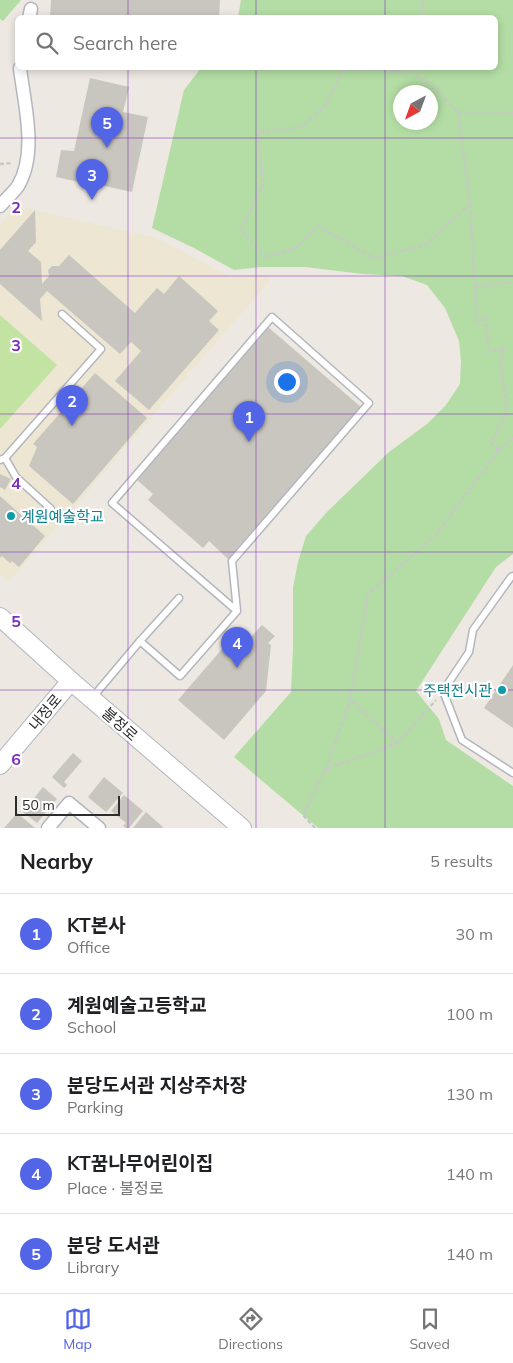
<!DOCTYPE html>
<meta charset="utf-8">
<style>
body{margin:0;font-family:Mulish,"Noto Sans KR",sans-serif;background:#f2f2f2;color:#202124}
.compass{position:absolute;left:393px;top:85px;width:45px;height:45px;border-radius:50%;background:#fff;box-shadow:0 2px 8px #0003;rotate:221deg}
.scale{position:absolute;left:15px;bottom:12px;width:105px;box-sizing:border-box;padding-left:5px;border:2px solid #2d2d2d;border-top:0;font-size:14px;line-height:18px;white-space:nowrap;color:#2d2d2d;-webkit-text-stroke:4px #fff;paint-order:stroke}
.you{position:absolute;left:286px;top:381px;width:18px;height:18px;margin:-12px;border:4px solid #fff;border-radius:50%;background:#1a73e8;box-shadow:0 0 0 8px #1a73e833}
.badge{display:grid;place-items:center;width:32px;height:32px;border-radius:50%;background:#5365e7;color:#fff;font-size:16px;font-weight:700}
.pin{position:absolute;translate:-50% -41px;filter:drop-shadow(0 1px 2px #0008)}
.pin::after{content:'';position:absolute;top:26px;width:18px;height:15px;background:inherit;clip-path:polygon(0 0,100% 0,50% 100%)}
.list{margin:0;padding:0;list-style:none}
h2{display:flex;justify-content:space-between;align-items:center;height:65px;margin:0;padding:0 20px;font-size:21px}
h2 small{font-size:16px;font-weight:400;color:#757577}
.list li{display:grid;grid-template-columns:32px 1fr auto;gap:15px;align-items:center;box-sizing:border-box;height:80px;padding:0 20px;border-top:1px solid #e0e0e0}
.list b{display:block;font-size:19px;white-space:nowrap}
.list p{margin:0;font-size:16px;white-space:nowrap;color:#757577}
.list em{font-size:16px;font-style:normal;color:#757577}
.icon{flex:none;width:28px;height:28px;fill:none;stroke:currentColor;stroke-width:2;stroke-linecap:round;stroke-linejoin:round}
.map{position:relative;flex:none;width:513px;height:828px;overflow:hidden}
.search{position:absolute;background:#fff;box-shadow:0 2px 8px #0003;left:15px;right:15px;top:15px;height:55px;display:flex;align-items:center;gap:12px;box-sizing:border-box;padding:0 18px;border-radius:8px;color:#757577;font-size:19px}
.sheet{height:465px;background:#fff}
nav{display:flex;justify-content:space-around;align-items:center;box-sizing:border-box;height:70px;border-top:1px solid #e0e0e0;background:#fff;font-size:14px;color:#757577}
nav a{display:grid;justify-items:center;gap:2px}
nav .on{color:#5365e7}
.map>svg:first-child{display:block}
.education{fill:#ece6d3}
.green{fill:#b3dda4;fill-rule:evenodd}
.pitch{fill:#c2e3a1}
.building{fill:#c9c6bf}
.lines{fill:none;stroke-linecap:round;stroke-linejoin:round}
.lane-casing{stroke:#b4b6bf;stroke-width:9}
.street-casing{stroke:#b4b6bf;stroke-width:15}
.secondary-casing{stroke:#b4b6bf;stroke-width:20}
.path{stroke:#c8c8c8;stroke-width:2.5;stroke-dasharray:4 2.5;stroke-linecap:butt}
.lane{stroke:#fff;stroke-width:6}
.street{stroke:#fff;stroke-width:12}
.secondary{stroke:#fff;stroke-width:18}
.grid{fill:none;stroke:#7b2cbf;stroke-width:1;stroke-opacity:0.55}
.culture-dot{fill:#0f9aa8;stroke:#fff;stroke-width:2}
.labels{text-anchor:middle;dominant-baseline:central;stroke-width:4.5;stroke-linejoin:round;paint-order:stroke}
.culture-label{font-size:15px;fill:#0d838f;stroke:#fff;text-anchor:start}
.street-label{font-size:15px;fill:#2d2d2d;stroke:#fff}
.grid-label{font-size:16px;text-anchor:middle;font-weight:bold;fill:#7b2cbf;stroke:#fff;stroke-width:4.5;stroke-linejoin:round;paint-order:stroke}
</style>
<div class="map">
<svg width="513" height="828" viewBox="0 0 513 828">
<rect width="100%" height="100%" fill="#ede8e1"/>
<polygon class="education" points="16,206 156,238 230,277 261,274 271,279 9,582 0,574 0,225"/>
<g class="green">
<polygon points="0,0 21,0 3,21 0,19"/>
<path d="M241,0H513V554L496,567L416,691L439,719L446,740L513,786V828H318L234,757L291,692L293,648V588L298,562L306,536L327,512L389,452L427,424L446,405L460,384L461,361L459,341L445,308L427,285L402,276L363,274L305,267H261L234,270L194,248L152,228L184,90L201,68H496V18L238,17ZM430,92V122H400V92Z"/>
</g>
<polygon class="pitch" points="0,315 57,365 0,429"/>
<g class="building">
<polygon points="51,0 220,0 219,18 50,18"/>
<polygon points="90,78 129,87 123,112 148,117 132,192 100,185 99,190 92,189 93,185 56,177 61,150 74,151"/>
<polygon points="35,210 36,242 28,251 41,262 42,284 49,276 48,270 52,266 59,266 69,255 135,313 157,288 164,294 179,276 218,311 209,321 219,330 149,410 115,381 141,351 131,342 120,354 47,291 40,299 42,321 0,284 0,250"/>
<polygon points="268,327 361,407 228,559 209,541 203,548 148,500 153,494 136,479"/>
<polygon points="95,373 147,418 73,504 29,466 37,447 33,444"/>
<polygon points="0,474 11,479 5,490 0,487"/>
<polygon points="0,496 45,536 19,567 12,561 10,563 2,556 0,558"/>
<polygon points="262,625 275,636 268,643 271,645 266,691 224,740 178,700 241,627 251,637"/>
<polygon points="513,665 513,728 484,708"/>
<polygon points="73,753 82,761 64,782 67,785 64,788 52,777"/>
<polygon points="104,777 123,793 106,812 88,797"/>
<polygon points="43,787 57,799 37,823 23,812"/>
<polygon points="124,795 143,811 129,828 126,828 123,826 126,823 111,811"/>
<polygon points="146,812 163,827 162,828 133,828"/>
<polygon points="17,813 35,828 4,828"/>
</g>
<g class="lines">
<g class="lane-casing">
<g id="lane">
<polyline points="5,458 16,477 51,509"/>
<polyline points="0,460 5,458 101,349 62,314"/>
<polyline points="513,576 511,577 473,630 469,652 443,691 462,740 513,773"/>
<polyline points="140,641 179,598"/>
<polyline points="92,698 140,641 180,676 237,611 232,561 369,403 272,317 112,503 237,611"/>
</g>
</g>
<g class="street-casing">
<g id="street">
<polyline points="29,18 31,9"/>
<path d="M0,206C6,199 13,193 18,186C38,153 24,103 20,68"/>
<polyline points="48,828 69,803 99,828"/>
</g>
</g>
<g class="secondary-casing">
<g id="secondary">
<polyline points="0,617 71,681 242,828"/>
<polyline points="0,765 71,681"/>
</g>
</g>
<g class="path">
<polyline points="421,18 424,0"/>
<polygon points="344,69 412,72 433,87 458,112 470,204 425,245 374,258 318,226 296,248 266,257 241,230 263,184 258,132 302,127 326,104"/>
<polyline points="458,112 513,113"/>
<polyline points="0,164 13,163"/>
<polyline points="470,204 477,323 486,317 489,352 504,348 501,366 507,411 491,443 499,450 513,438"/>
<polyline points="475,287 513,282"/>
<polyline points="398,743 350,700 368,594 436,535 499,450"/>
<polyline points="326,769 350,700"/>
<polyline points="315,828 303,815 326,769 398,743 436,700"/>
</g>
<use href="#lane" class="lane"/>
<use href="#street" class="street"/>
<use href="#secondary" class="secondary"/>
</g>
<path class="grid" d="M128,0V18M256,0V18M385,0V18M128,68V828M256,68V828M385,68V828M0,138H513M0,276H513M0,414H513M0,552H513M0,690H513"/>
<g class="culture-dot">
<circle cx="11" cy="516" r="5"/>
<circle cx="502" cy="690" r="5"/>
</g>
<g class="labels">
<g class="culture-label">
<text x="21" y="516">계원예술학교</text>
<text x="492" y="690" text-anchor="end">주택전시관</text>
</g>
<g class="street-label">
<text transform="translate(45 712) rotate(-50)">내정로</text>
<text transform="translate(120 724) rotate(41)">불정로</text>
</g>
</g>
<g class="grid-label">
<text x="16" y="213">2</text>
<text x="16" y="351">3</text>
<text x="16" y="489">4</text>
<text x="16" y="627">5</text>
<text x="16" y="765">6</text>
</g>
</svg>
<svg class="compass" viewBox="-18 -18 36 36"><path d="M0-13l5 13h-10z" fill="#e53935"/><path d="M0 13l5-13h-10z" fill="#757577"/></svg>
<div class="scale">50 m</div>
<div class="you"></div>
<div class="pin badge" style="left:249px;top:442px">1</div>
<div class="pin badge" style="left:72px;top:426px">2</div>
<div class="pin badge" style="left:92px;top:200px">3</div>
<div class="pin badge" style="left:237px;top:668px">4</div>
<div class="pin badge" style="left:107px;top:148px">5</div>
<div class="search"><svg class="icon" aria-label="search" viewBox="0 0 24 24"><circle cx="10" cy="10" r="6"/><path d="M15 15l6 6"/></svg>Search here</div>
</div>
<section class="sheet">
<h2>Nearby<small>5 results</small></h2>
<ul class="list">
<li><span class="badge">1</span><div><b>KT본사</b><p>Office</p></div><em>30 m</em></li>
<li><span class="badge">2</span><div><b>계원예술고등학교</b><p>School</p></div><em>100 m</em></li>
<li><span class="badge">3</span><div><b>분당도서관 지상주차장</b><p>Parking</p></div><em>130 m</em></li>
<li><span class="badge">4</span><div><b>KT꿈나무어린이집</b><p>Place · 불정로</p></div><em>140 m</em></li>
<li><span class="badge">5</span><div><b>분당 도서관</b><p>Library</p></div><em>140 m</em></li>
</ul>
</section>
<nav>
<a class="on"><svg class="icon" aria-label="map" viewBox="0 0 24 24"><path d="M3 6l6-2 6 2 6-2v14l-6 2-6-2-6 2zM9 4v14M15 6v14"/></svg>Map</a>
<a><svg class="icon" aria-label="directions" viewBox="0 0 24 24"><path d="M12 3l9 9-9 9-9-9zM9 14v-3h6M13 9l2 2-2 2"/></svg>Directions</a>
<a><svg class="icon" aria-label="saved" viewBox="0 0 24 24"><path d="M7 4h10v16l-5-4-5 4z"/></svg>Saved</a>
</nav>
